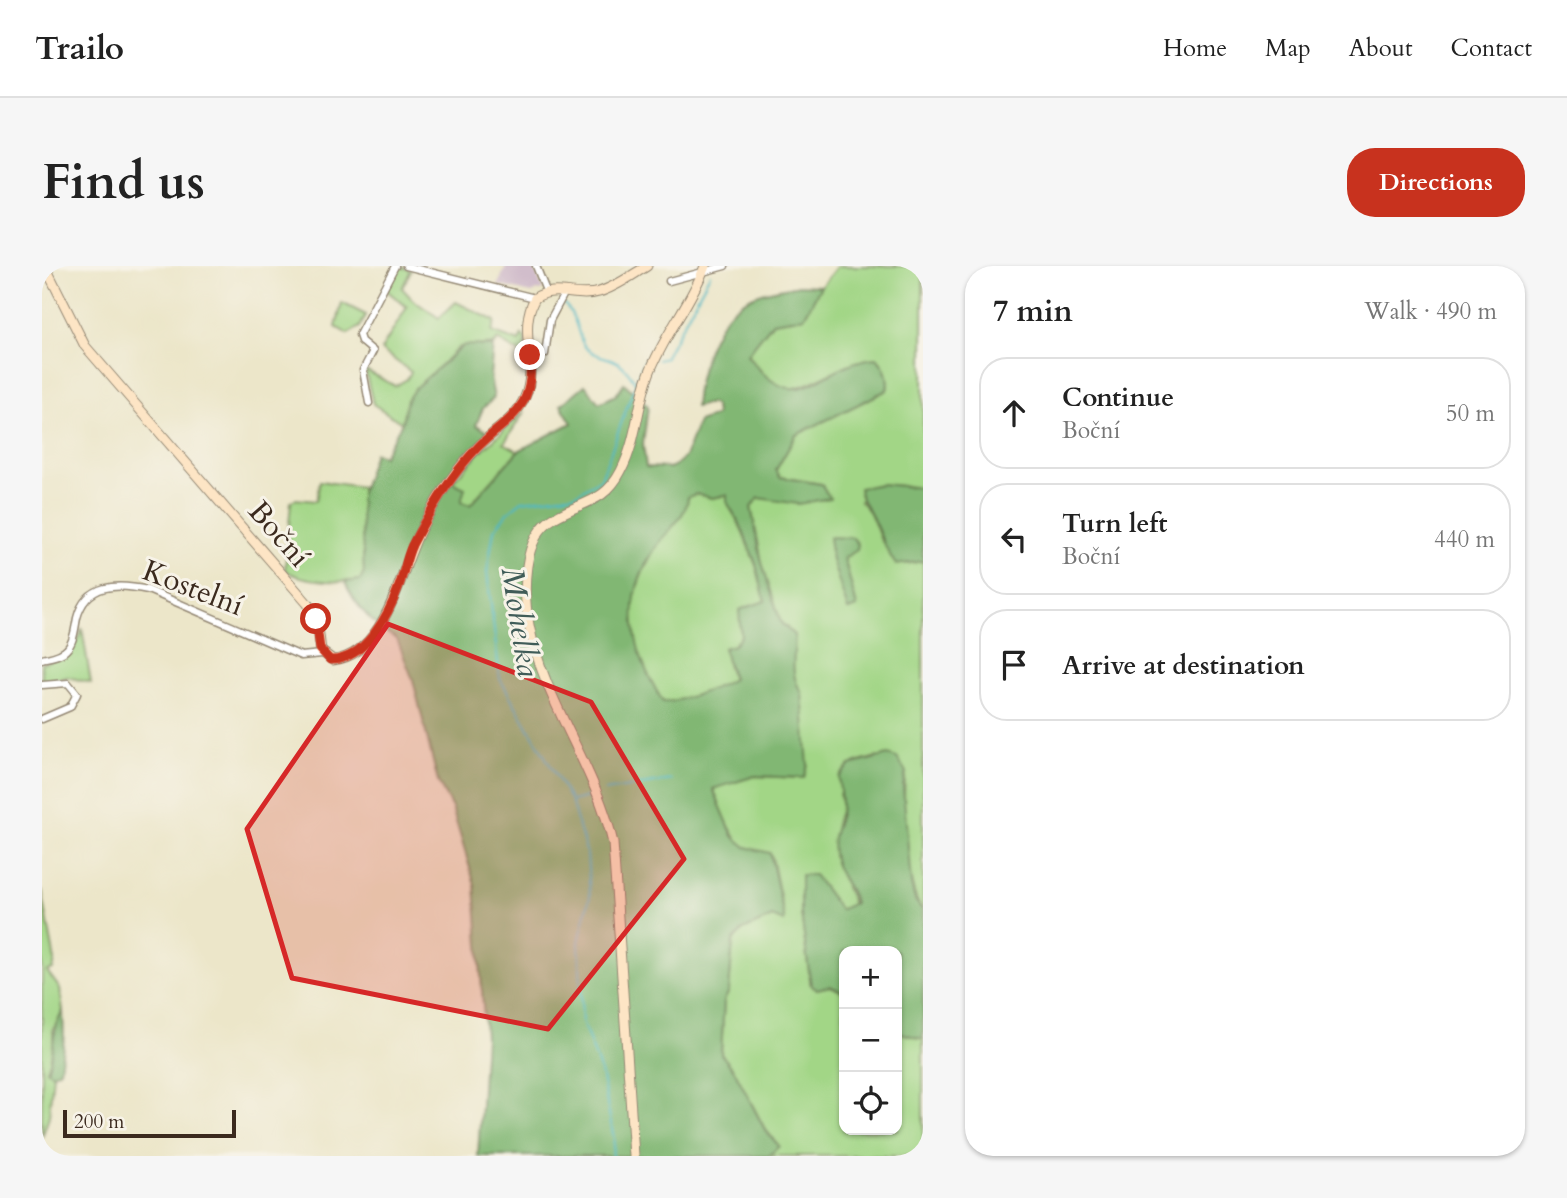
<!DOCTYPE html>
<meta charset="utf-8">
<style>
body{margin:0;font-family:Cardo,serif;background:#f6f6f6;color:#222}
.controls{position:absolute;right:21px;bottom:21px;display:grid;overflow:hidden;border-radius:14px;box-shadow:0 2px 5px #0004}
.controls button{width:63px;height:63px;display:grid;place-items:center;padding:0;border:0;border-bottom:2px solid #e0e0e0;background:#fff;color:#222;font:35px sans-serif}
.scale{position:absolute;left:21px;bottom:18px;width:173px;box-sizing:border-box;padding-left:7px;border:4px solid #3b2a1e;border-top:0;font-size:19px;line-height:24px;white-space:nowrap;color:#3b2a1e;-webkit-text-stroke:5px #f7f3e8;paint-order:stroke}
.stop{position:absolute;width:21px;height:21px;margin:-16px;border:5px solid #c8321e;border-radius:50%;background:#fff}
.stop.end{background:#c8321e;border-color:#fff;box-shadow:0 2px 7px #0008}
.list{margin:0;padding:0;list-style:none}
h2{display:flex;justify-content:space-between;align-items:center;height:91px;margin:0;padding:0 28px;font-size:30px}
h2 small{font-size:23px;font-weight:400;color:#767676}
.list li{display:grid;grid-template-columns:46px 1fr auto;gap:21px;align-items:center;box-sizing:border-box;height:112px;margin:0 14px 14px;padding:0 14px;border:2px solid #e0e0e0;border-radius:28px}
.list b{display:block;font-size:26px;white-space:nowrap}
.list p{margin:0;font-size:23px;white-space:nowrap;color:#767676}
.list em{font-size:23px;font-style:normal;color:#767676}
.icon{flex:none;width:38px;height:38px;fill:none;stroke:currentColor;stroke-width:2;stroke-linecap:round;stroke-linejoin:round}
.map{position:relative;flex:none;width:881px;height:890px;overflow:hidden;border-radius:28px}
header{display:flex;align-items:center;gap:42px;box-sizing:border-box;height:98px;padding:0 35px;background:#fff;border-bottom:2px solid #e0e0e0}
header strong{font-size:33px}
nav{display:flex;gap:38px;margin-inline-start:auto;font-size:24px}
.intro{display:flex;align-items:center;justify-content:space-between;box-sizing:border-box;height:168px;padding:0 42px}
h1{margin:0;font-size:49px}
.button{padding:18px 32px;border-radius:28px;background:#c8321e;color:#fff;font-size:24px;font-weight:700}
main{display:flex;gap:42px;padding:0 42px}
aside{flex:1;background:#fff;border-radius:28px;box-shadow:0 2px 5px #0004}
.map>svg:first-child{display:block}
.industrial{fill:#d1bdcb}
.green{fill:#a2d686;stroke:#6e8052;stroke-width:2;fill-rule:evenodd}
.forest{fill:#81b773;stroke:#5e7048;stroke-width:2;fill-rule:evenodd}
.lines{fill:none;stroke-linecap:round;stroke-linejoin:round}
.stream{stroke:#4ab8c5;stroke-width:2}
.street-casing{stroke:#948874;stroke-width:9}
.secondary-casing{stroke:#948874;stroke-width:11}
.street{stroke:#fff;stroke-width:6}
.secondary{stroke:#fde5c5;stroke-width:9}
.route{stroke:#c8321e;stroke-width:9}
.marked{fill:#d62828;fill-opacity:0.2;stroke:#d62828;stroke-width:5;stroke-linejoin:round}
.labels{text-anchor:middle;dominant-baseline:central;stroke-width:6;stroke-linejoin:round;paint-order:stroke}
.street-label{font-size:30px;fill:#3b2a1e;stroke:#f7f3e8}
.water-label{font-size:32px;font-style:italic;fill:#405c58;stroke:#f7f3e8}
</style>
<header>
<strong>Trailo</strong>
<nav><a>Home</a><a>Map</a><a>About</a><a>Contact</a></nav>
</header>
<div class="intro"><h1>Find us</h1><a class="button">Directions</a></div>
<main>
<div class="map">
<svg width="881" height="890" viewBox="0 0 881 890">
<rect width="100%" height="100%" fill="#f7f3e8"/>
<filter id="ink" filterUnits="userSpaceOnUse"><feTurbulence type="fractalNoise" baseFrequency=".0143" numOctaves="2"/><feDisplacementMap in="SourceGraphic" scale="14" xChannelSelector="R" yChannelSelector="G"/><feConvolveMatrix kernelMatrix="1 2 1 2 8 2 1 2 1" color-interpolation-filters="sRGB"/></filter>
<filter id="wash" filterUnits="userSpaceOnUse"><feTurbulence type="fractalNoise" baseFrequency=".00686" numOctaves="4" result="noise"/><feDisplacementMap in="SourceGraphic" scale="28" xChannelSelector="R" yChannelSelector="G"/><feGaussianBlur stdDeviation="1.57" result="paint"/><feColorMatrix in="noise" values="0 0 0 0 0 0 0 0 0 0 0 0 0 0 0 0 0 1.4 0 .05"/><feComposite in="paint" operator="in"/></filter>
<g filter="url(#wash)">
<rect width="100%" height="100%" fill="#ece6c9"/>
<polygon class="industrial" points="464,0 491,0 501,24 489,27 456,19"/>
<g class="green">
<path d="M795,0H881V222L839,218L818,235L828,246L839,275L865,298L881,295V645C863,623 859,534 864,506L834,491L816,496L797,528L800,540L794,556L791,590L811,638L798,644L772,609H759V648L769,720L775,723L788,720L802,726V864H855V766L881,773V890H727L737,880L723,863L692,804L679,788L682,735L687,725L691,675L701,664L730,651H742L730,591C722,584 714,586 704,581C690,575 678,538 671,522L713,510L757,512L760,435L753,419L745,361L739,357L720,297L709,241L711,235L717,232H787L779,218L738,211L734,204L754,169L845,124C848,111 843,101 835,92C802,94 777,118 745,124L728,115L705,89L731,56L762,51L779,20ZM815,284L802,292L815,341L807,344L790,294Z"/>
<polygon points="359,1 369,4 360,22 371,34 397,52 414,36 453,55 450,66 477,76 480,69 483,73 483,90 455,74 454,78 417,81 365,134 360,157 331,138 323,104 353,120 365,113 369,106 339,84 365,41 344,24 352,5"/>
<polygon points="300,37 324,49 318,61 306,68 294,61"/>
<polygon points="483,145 462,177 476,185 428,239 419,236 410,216 437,187"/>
<path d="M278,215L319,221L322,307L318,314C297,317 261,316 243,304L249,236L253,233L274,235Z"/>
<path d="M654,228L670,232L685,229C684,241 694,249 698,260C707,284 721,310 723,336L698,344L699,370C685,389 679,388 691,413C679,421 635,437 621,436C565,345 594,311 646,231Z"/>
<path d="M40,362L49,417L26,411L0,416V397C22,390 35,386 40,362Z"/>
<polygon points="0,624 13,695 11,703 5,705 18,723 21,745 11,764 11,787 5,804 11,808 7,850 0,872"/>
</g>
<g class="forest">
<path d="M757,19L779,20L762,51L731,56L705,89C759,160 774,96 835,92C843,101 848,111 845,124L754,169L734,204L738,211L779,218L788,232L756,238L717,232L709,241L720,297L739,357L752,369C754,390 746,407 760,427L766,499L762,512L713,510L671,523L691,570L704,581L728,587L742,651V656L730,651L701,664L691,675L687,725L682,735L679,788L692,804L723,864L737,880L727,890H436L443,771L433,619L410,542L396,516L371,414L355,373C333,361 313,340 303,316L318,314L322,307L318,230L332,187L341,190L360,157L365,134L373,122L422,79L451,80L448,111L452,132L441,142L434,159L447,166L406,214L423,222L419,236L428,239L476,185L530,157L519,139L543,119L557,137L574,129L582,117L606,140L601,178L604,201L628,202L634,199L643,191L656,156L674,150L673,140L668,137L653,141C655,110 669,59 696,39C712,26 737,23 757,19ZM654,228L670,232L685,229V236L698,258L714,298L723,335L697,344L699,370L692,379L681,382L691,413C679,421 635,437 621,436C588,383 577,328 618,276C629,261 645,249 646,231Z"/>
<path d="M839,218L881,222V295L854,299C841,280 838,266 828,247C823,237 818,234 817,222Z"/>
<polygon points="787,271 811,272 816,278 815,284 802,292 815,341 806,344 790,294"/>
<path d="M846,489L855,492L864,506L861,520L869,618L873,634L881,645V773L855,766V685H802V726L788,720L775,723L769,720L759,648V609H772L798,644L812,637C809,620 796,611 792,593C786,565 799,558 799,539C799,530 797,521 797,511L808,499Z"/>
<path d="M21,745L22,772L18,804L11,808L5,805C13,784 9,765 21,745Z"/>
</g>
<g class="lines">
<g class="stream">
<path d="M521,37C537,51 535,73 544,82C563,98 574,84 593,116"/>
<polyline points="616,94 623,92 668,8"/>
<polyline points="563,525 630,514"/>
<polyline points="530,535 550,530"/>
<polyline points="570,890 572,873 559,806 540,755 537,676 548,630 545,588 529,535 458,413 445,306 452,264 465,247 480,235 534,228 559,213 600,100 604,92 611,93"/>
</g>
</g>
</g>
<g filter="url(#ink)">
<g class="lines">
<g class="street-casing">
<g id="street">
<polyline points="364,0 493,32"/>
<polyline points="494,0 504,25"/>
<polyline points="627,15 683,0"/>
<polyline points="503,88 508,54 523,26"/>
<polyline points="327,137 321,104 331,85 319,75 317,69 353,0"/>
<path d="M0,393C8,391 19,390 25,383C32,376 33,362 35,352C44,317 75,317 106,324L259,390L280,388"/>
<polyline points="0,419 26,417 35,428 28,441 0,453"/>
</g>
</g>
<g class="secondary-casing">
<g id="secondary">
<path d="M3,0L43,80L266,338L276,361L279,385L291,394C345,389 359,301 379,263C394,233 412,205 436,181C452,164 474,153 483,131C497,99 475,63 493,32C513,18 534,33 557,26C574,21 590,9 605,0"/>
<path d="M592,890L571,577C554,501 502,436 487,359C481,327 479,271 512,252C540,235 562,238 579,205C595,174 595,140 607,108C621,70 649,38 663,0"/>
</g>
</g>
<use href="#street" class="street"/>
<use href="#secondary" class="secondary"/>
</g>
</g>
<g class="lines" filter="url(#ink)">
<path class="route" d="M274,353L278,383L288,394C323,395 347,348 357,320C362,307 364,292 370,279C388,244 408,210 435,182C450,166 470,155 481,136C489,122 489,105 488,89"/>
</g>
<path class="marked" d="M346,358L549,436L642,593L506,763L250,712L205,563Z"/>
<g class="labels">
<g class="street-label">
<text transform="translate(237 268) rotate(49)">Boční</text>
<text transform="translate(151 322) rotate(21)">Kostelní</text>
</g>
<g class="water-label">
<text transform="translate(478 356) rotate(81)">Mohelka</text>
</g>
</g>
</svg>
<div class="controls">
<button>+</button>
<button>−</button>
<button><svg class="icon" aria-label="locate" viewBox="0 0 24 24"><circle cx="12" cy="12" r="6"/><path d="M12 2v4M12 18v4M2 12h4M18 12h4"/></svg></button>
</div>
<div class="scale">200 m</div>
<div class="stop" style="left:274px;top:353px"></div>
<div class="stop end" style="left:488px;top:89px"></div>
</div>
<aside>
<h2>7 min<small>Walk · 490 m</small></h2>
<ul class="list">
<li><svg class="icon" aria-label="ahead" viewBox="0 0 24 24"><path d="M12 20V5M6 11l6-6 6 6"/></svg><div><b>Continue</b><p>Boční</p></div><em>50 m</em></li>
<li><svg class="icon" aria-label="left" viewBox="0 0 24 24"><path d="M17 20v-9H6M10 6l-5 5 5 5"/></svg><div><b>Turn left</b><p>Boční</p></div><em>440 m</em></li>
<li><svg class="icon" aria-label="arrive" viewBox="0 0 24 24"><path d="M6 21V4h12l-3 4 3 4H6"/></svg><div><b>Arrive at destination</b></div></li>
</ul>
</aside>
</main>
